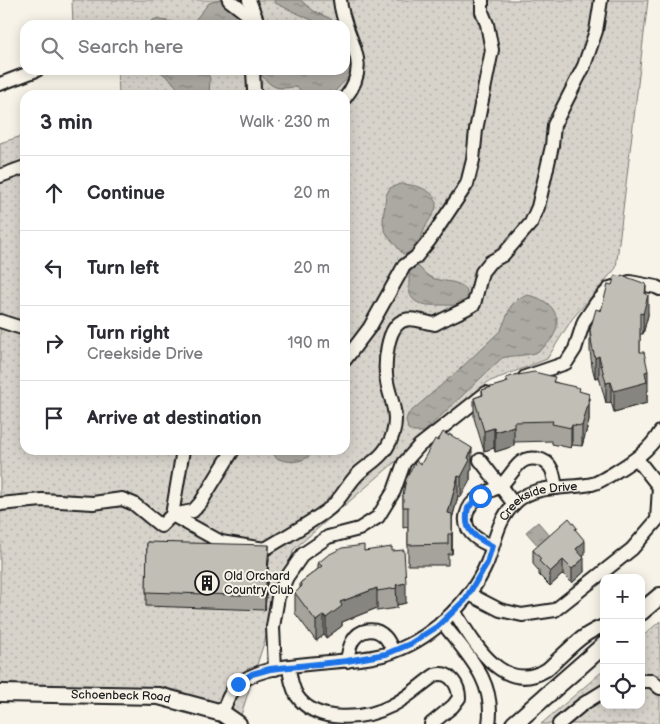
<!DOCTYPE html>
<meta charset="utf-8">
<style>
body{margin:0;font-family:"Balsamiq Sans",sans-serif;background:#f2f2f3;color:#2b2b33}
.controls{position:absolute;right:15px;bottom:15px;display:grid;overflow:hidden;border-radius:10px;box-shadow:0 2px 12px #0003}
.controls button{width:45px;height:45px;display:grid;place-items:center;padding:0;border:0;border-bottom:1px solid #e1e1e2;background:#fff;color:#2b2b33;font:25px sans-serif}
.stop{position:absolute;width:15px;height:15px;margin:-11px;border:4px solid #1a73e8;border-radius:50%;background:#fff}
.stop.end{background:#1a73e8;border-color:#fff;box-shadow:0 1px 5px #0008}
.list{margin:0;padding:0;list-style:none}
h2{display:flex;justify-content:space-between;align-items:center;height:65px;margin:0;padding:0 20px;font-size:21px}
h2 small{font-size:16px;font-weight:400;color:#7c7c81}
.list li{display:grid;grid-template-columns:32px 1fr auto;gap:15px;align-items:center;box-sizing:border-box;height:75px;padding:0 20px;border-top:1px solid #e1e1e2}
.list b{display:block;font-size:19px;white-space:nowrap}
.list p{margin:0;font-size:16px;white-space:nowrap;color:#7c7c81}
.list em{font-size:16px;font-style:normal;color:#7c7c81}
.icon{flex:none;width:28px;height:28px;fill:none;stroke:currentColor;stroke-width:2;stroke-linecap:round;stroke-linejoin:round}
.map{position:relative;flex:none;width:660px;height:724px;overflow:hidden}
.search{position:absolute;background:#fff;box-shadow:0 2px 12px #0003;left:20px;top:20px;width:330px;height:55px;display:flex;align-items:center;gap:12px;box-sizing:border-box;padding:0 18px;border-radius:15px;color:#7c7c81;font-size:19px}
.panel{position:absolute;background:#fff;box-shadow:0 2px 12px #0003;left:20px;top:90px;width:330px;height:365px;border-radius:15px}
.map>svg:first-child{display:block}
.grass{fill:url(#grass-dots);stroke:#7a7874}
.water{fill:url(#water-ripples);stroke:#72716c}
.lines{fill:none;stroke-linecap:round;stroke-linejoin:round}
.minor-casing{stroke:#1c1c1c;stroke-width:16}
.major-casing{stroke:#1c1c1c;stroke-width:20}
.minor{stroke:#f7f3e8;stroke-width:12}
.major{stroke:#f7f3e8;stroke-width:16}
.wall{fill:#a5a39c;stroke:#1c1c1c}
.shaded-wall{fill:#86857f;stroke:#1c1c1c}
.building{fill:#c0beb5;stroke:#1c1c1c}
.route{stroke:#1a73e8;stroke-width:6}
.labels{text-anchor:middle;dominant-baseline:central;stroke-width:4;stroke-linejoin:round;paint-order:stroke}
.street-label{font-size:12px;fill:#1c1c1c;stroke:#f7f3e8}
.poi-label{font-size:12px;fill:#1c1c1c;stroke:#f7f3e8;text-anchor:start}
</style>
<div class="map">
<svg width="660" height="724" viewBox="0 0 660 724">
<defs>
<pattern id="grass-dots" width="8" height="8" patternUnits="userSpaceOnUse" patternTransform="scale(1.25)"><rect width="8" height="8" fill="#d7d3cb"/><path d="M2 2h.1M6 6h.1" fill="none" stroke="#b8b5ae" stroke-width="1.8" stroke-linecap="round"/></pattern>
<pattern id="water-ripples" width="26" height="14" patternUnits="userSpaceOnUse" patternTransform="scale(1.25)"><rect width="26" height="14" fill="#aca9a2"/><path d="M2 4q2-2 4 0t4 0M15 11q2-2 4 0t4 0" fill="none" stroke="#8b8983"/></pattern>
</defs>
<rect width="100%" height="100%" fill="#f7f3e8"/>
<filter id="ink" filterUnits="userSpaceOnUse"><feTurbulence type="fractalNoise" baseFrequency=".02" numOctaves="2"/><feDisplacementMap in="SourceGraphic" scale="10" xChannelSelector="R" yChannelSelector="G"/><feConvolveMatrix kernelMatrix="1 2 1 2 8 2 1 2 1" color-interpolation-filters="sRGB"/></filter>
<g filter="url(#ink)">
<g class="grass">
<polygon points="72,0 648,0 616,268 572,319 547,359 488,382 294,549 240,718 178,690 104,686 0,684 0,143 25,135 25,450 345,450 345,95 119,95 118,70 345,70 345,25 73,25"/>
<polygon points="660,621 660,724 541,724 604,670 604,705 641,705 641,638"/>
</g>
<g class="water">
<polygon points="220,0 224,0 250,20 252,25 146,25 155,19 191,25 209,3"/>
<polygon points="274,0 300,0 314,11 331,19 335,25 318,25 316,22 275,3"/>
<path d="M345,39C348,49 356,67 349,76C344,83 337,87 333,95H302L299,88C293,86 289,88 283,88C271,89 264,78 257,70H345Z"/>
<polygon points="158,70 207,70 210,79 209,95 183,95 171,80"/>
<path d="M400,184C412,184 437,189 436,205C436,213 429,219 426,226C423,232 418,246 413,251C411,253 407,254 403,254L388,236L384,229L383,219L386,195L390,188Z"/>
<path d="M413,266H418C422,270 425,274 430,277C442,283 458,279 467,290V299C461,307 451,305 441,305C423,306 407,305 409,282C409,276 409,271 413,266Z"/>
<path d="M527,295C563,301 567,334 537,352C529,356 512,355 502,358L424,432H414L408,429L406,420L408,414L460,369L501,330L511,306L518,299Z"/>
<path d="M271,450H315C305,463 291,464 276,458Z"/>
<polygon points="538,522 551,537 540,548 526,532"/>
</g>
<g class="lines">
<g class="minor-casing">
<g id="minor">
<polyline points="229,0 247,14 256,19"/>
<polyline points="249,0 258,23"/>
<path d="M340,0C343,38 375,61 345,98"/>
<polyline points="253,70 254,90 256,95"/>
<polyline points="0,84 37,70"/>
<polyline points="0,176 25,167"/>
<polyline points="0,321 25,329"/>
<polyline points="345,360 370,327 404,266 416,257 429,241 467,184 473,160 476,130 492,50 487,24 482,12 482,0"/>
<polyline points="525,377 566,363 575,349 584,321 597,302 610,288 630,282 656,287 660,289"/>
<path d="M183,450L172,515L221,542L265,549C286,536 311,523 330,508C342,498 348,483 359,473C369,464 380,459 387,447C392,439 395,429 395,419C395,406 389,394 387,382C384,366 386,325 405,320C413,317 426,323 435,324C448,316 462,312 474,304L482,272L490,262L503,255L531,223L538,207L552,146L554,125L584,66L596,31L601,0"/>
<polyline points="480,460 514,504"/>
<polyline points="0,504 42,500 93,503 122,499 134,504 161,526 172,515 193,511 201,502 233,450"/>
<path d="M492,546C486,544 480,541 475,537C459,524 466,505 481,496C487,491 495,490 501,485C508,479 512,471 519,464C528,455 546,457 552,470C554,475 555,482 556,488"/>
<polyline points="469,594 500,610 522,615 555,610 632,549 657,520 659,487 637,459"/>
<path d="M454,611C473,641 502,696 546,670C550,667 554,663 558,659C572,646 585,632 604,626"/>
<path d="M442,622C466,654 496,680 489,724"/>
<path d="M347,661C348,654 349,648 352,642C359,629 375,626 385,637C389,641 391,647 393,651"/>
<path d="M289,667C290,677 292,687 297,696C316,724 364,720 391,706C408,698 420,685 435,675C450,670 459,686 459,698L453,706L431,724"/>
<polyline points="275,669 273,627 278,597 287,577 303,554 328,537 359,529 378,517 394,491 404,463 419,446 486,393"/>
<polyline points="641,681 652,681 660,688"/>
<path id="s1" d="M222,713C226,703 230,691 239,684C267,658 347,666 386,654C428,642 470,603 487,563C496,540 497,520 516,502C535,484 568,489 592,484C598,483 603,479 609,476C628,464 648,453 660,432"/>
<polyline points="559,724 583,704 604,691"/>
</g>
</g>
<g class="major-casing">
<g id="major">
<polyline points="641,612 660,596"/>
<path id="s2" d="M0,693L159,696L222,713L238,724"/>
<polyline points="514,724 604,645"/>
</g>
</g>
<use href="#minor" class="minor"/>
<use href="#major" class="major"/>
</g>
<g class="wall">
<polygon points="646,294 648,315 643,334 640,334 640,352 648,391 647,392 647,403 614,412 611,402 606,403 599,377 595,378 592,367 590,350 590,330 601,311"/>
<polygon points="506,378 555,382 580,392 589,394 589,421 582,446 572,445 571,448 552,444 552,441 514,442 514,446 495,452 494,448 484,451 474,418 474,398 482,395 482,390 506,383"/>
<polygon points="421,464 472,469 470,472 470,480 461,497 458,496 452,519 452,554 448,554 448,565 408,565 408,527 403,528 403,495"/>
<polygon points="577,532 585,554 583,557 584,572 572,583 563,574 550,586 539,575 539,571 533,564 533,550"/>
<polygon points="147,542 269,559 265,610 146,606"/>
<polygon points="364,551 392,551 406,603 397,605 397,608 377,611 377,608 342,622 342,626 326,638 324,635 316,641 295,613 295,593 300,589 300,583 318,569 318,563"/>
</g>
<g class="shaded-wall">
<polygon points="646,284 646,301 648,295 648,315 643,334 643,314"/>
<polygon points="599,356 599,377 595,378 595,358"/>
<polygon points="648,371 648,391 647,392 647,403 614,412 614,391 645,372"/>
<polygon points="611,382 611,402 606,403 606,383"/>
<polygon points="589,394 589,421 582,446 582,426"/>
<polygon points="572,425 572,445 571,448 571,428"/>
<polygon points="514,426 514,446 495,452 495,432"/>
<polygon points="494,428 494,448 484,451 484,431"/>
<polygon points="472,448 472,469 470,472 470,480 461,497 461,477"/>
<polygon points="458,476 458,496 452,519 452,554 452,519 448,513"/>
<polygon points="585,541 585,554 576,563 576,549"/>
<polygon points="269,545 269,559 265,610 265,596"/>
<polygon points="584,558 584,572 572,583 572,569"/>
<polygon points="563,560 563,574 550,586 550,572"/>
<polygon points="406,583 406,603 397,605 396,585"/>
<polygon points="377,588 377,608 342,622 342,626 326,638 326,618 340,602"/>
<polygon points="324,615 324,635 316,641 316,621"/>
</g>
<g class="building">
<polygon points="615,275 621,277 621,275 646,284 645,294 648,295 643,314 640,313 640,352 644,352 648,371 645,372 647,382 614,391 611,382 606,383 599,356 595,358 592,346 590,330 596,309 601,311 608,284 612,285"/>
<polygon points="534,372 555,377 553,382 580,388 579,391 589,394 588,401 589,401 582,426 572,425 571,428 552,424 553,421 514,422 514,426 495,432 494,428 484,431 474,398 483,395 482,390 508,382 506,378 518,374 518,375"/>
<polygon points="443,432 449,436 449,434 472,448 468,458 470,460 461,477 458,476 448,513 452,514 452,534 448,534 448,544 408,545 408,507 403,507 403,495 406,479 416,461 421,464 435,439 438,441"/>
<polygon points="569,518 577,528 575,529 585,541 576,549 584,558 572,569 563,560 550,572 539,561 541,559 533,550"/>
<polygon points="147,542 269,545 265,596 146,592"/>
<polygon points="364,545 364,551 392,547 392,551 404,550 406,583 396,585 397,588 377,591 377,588 340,602 342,606 326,618 324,615 316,621 295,593 302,586 300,583 322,566 318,563 328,555 342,548"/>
</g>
</g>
<g class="lines" filter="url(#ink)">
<path class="route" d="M238,684L252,674L270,669L347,661L386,654L410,644L438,626L465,600L487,563L492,546C473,536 463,531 468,508L480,496"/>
</g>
<defs>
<g id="building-ring" transform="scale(1.25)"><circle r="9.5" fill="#f7f3e8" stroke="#1c1c1c" stroke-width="1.5"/><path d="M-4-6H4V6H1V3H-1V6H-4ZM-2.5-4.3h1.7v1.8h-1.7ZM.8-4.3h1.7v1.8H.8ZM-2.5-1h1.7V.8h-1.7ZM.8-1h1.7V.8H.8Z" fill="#1c1c1c"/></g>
</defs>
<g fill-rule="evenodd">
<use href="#building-ring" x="207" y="583"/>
</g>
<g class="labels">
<g class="street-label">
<text stroke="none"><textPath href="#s1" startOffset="415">Creekside Drive</textPath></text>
<text stroke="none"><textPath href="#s2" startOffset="121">Schoenbeck Road</textPath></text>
</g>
<g class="poi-label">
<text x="224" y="576">Old Orchard<tspan x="224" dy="14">Country Club</tspan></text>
</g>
</g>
</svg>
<div class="controls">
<button>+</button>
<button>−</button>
<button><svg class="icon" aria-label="locate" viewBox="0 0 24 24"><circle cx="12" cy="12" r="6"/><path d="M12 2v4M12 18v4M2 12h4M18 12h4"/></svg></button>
</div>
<div class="stop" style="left:480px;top:496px"></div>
<div class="stop end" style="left:238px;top:684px"></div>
<div class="search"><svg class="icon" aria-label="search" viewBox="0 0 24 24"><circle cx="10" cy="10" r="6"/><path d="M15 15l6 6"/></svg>Search here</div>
<section class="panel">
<h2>3 min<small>Walk · 230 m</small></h2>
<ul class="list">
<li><svg class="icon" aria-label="ahead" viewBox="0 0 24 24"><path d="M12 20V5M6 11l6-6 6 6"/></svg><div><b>Continue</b></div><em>20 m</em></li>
<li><svg class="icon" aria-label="left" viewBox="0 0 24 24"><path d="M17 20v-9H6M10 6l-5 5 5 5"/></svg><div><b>Turn left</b></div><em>20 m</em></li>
<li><svg class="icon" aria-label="right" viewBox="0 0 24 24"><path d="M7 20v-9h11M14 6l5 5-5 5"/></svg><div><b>Turn right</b><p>Creekside Drive</p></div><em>190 m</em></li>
<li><svg class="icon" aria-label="arrive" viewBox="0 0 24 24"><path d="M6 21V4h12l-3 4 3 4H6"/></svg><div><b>Arrive at destination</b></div></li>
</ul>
</section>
</div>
